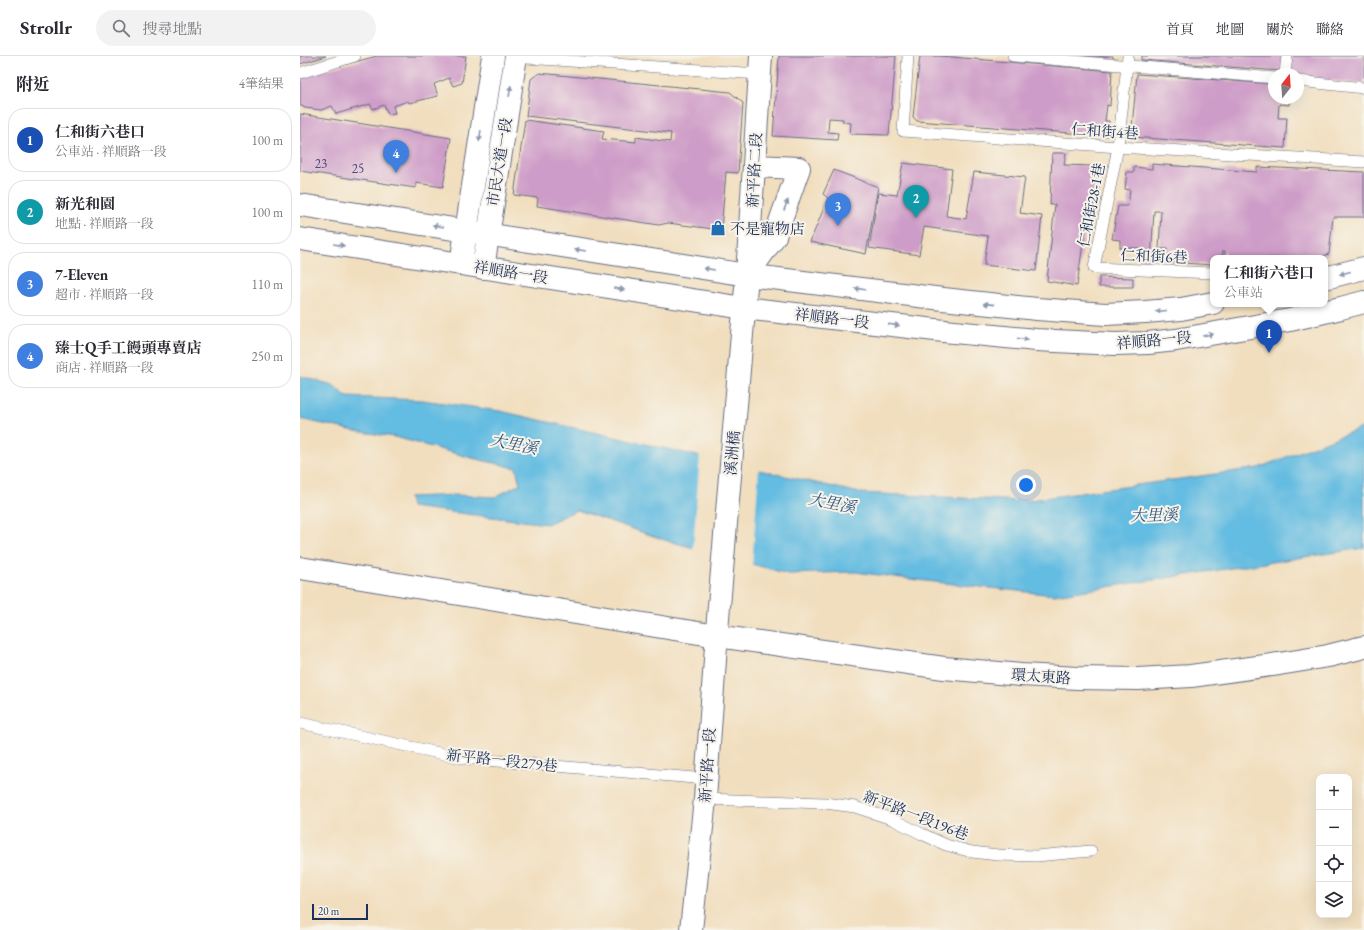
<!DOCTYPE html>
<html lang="zh-TW">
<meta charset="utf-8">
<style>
body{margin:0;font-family:"EB Garamond","Noto Serif TC",serif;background:#f2f2f3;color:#2b2b33}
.controls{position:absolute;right:12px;bottom:12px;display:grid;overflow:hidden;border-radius:8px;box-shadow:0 4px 16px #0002}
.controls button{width:36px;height:36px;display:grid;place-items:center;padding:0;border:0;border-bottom:1px solid #e1e1e2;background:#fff;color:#2b2b33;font:20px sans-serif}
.compass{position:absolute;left:968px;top:12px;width:36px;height:36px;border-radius:50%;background:#fff;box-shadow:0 4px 16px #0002;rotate:17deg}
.scale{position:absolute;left:12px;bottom:10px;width:56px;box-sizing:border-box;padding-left:4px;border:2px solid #1b2f5e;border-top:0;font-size:11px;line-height:14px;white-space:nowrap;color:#1b2f5e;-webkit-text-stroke:3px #f7f3e8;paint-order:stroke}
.you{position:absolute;left:726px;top:429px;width:14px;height:14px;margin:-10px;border:3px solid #fff;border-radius:50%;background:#1a73e8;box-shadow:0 0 0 6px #1a73e833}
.badge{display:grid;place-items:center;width:26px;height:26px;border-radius:50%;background:#d93025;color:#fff;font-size:13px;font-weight:700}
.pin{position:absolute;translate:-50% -33px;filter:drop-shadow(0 1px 2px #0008)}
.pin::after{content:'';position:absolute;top:21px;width:14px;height:12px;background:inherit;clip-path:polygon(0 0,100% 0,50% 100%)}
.popup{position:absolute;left:910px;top:199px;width:118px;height:52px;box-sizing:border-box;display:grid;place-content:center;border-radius:8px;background:#fff;filter:drop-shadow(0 1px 3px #0005);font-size:13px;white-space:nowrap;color:#7c7c81}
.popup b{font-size:15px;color:#2b2b33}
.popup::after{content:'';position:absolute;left:50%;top:100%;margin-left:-8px;border:8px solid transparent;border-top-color:#fff}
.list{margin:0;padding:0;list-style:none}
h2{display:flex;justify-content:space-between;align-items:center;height:52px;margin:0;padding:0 16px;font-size:17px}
h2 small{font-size:13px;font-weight:400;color:#7c7c81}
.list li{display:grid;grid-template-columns:26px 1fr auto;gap:12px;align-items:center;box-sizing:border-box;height:64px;margin:0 8px 8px;padding:0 8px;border:1px solid #e1e1e2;border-radius:16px}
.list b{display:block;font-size:15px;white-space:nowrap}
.list p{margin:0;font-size:13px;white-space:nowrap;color:#7c7c81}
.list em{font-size:13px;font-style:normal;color:#7c7c81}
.icon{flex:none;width:22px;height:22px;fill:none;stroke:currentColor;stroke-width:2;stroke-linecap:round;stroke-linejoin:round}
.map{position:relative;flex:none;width:1064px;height:874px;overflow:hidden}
header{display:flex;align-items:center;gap:24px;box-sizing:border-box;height:56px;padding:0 20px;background:#fff;border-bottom:1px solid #e1e1e2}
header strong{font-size:19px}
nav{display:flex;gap:22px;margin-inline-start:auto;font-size:14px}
.search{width:280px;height:36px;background:#f2f2f3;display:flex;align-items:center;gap:10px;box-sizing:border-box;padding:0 14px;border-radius:22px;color:#7c7c81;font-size:15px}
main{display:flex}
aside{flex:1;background:#fff}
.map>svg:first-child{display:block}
.water{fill:#64bce1;stroke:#4076a0}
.pier{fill:#f1debe}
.building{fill:#ce9cc8}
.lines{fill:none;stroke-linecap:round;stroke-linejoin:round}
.service-casing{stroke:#666c80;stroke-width:12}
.minor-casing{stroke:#666c80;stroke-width:24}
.tertiary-casing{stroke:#666c80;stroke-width:24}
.service{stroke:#fff;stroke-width:11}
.minor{stroke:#fff;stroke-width:22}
.tertiary{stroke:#fff;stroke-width:22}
.oneway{fill:#8d97ae}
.labels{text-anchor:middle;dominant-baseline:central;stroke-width:4;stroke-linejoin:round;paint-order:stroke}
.number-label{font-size:13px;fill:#484a78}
.street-label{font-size:15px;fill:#1b2f5e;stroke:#f7f3e8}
.poi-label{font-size:15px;fill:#1b2f5e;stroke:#f7f3e8;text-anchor:start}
.water-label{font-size:16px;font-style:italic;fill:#315985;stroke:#f7f3e8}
</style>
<header>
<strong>Strollr</strong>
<div class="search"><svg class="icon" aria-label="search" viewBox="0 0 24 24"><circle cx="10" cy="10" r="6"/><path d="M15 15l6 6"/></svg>搜尋地點</div>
<nav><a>首頁</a><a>地圖</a><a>關於</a><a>聯絡</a></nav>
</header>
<main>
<aside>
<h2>附近<small>4筆結果</small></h2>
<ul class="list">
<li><span class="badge" style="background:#1a4fb4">1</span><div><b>仁和街六巷口</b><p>公車站 · 祥順路一段</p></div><em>100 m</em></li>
<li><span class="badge" style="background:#0f9aa8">2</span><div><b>新光和園</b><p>地點 · 祥順路一段</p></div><em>100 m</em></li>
<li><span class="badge" style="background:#3f7fe0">3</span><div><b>7-Eleven</b><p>超市 · 祥順路一段</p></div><em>110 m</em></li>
<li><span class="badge" style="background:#3f7fe0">4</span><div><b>臻士Q手工饅頭專賣店</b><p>商店 · 祥順路一段</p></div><em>250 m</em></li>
</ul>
</aside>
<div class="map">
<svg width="1064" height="874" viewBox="0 0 1064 874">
<rect width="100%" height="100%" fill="#f7f3e8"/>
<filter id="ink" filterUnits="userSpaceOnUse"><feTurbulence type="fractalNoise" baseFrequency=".025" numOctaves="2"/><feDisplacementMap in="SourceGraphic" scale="8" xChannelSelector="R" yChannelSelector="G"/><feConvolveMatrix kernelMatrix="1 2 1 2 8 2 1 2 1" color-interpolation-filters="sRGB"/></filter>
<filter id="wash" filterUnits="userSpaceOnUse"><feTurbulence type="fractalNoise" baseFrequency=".012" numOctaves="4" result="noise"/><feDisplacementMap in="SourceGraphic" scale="16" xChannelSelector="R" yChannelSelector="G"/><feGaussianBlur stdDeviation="0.9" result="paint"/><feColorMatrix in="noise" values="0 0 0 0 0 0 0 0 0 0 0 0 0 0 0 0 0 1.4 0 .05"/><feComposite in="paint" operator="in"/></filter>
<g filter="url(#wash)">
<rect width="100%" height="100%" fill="#f1debe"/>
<polygon class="water" points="0,320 33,329 47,341 122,344 200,355 560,437 723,445 958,412 1064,371 1064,492 754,539 626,525 555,516 488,518 365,484 277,454 247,468 111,451 109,441 156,439 195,441 220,428 216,412 172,402 95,381 55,375 0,363"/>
<polygon class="pier" points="400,398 459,412 452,510 393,494"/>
<g id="blocks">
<g class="building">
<polygon points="0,0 26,0 0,8"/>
<polygon points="77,0 166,0 162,27 153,30 149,22 134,28 138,40 109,47 108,45 93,50 95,57 88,58 84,49 73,53 70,48 36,58 32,50 21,54 5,52 0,49 0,22 2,20"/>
<polygon points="479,0 596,0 589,79 550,78 551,67 543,66 543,63 529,62 528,76 538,77 537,84 473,80"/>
<polygon points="620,0 640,0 812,15 810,50 807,49 805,65 809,65 808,80 617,65 613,61"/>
<polygon points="757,0 813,0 813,6"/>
<polygon points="842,0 983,0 981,15 841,4"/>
<polygon points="992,0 1064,0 1064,28 998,21 998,18 990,18"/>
<polygon points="239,17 430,36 443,47 438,117 426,116 421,174 368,167 359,169 237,150 238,142 214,139 225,64 304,75 302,83 336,86 336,81 370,86 371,77 226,60 231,23"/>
<polygon points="837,18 974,28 974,42 990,42 989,49 979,48 978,62 987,62 985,92 831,81"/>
<polygon points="0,58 151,82 143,131 116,127 116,132 0,115"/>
<polygon points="752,97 766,97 764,109 792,110 791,116 796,115 801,123 793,151 788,151 777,230 747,225 755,148 750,149"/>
<polygon points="603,107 652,113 646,160 666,163 674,116 725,121 720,157 742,160 736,215 684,209 688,180 624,171 619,199 569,192 578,137 597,139"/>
<polygon points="852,108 957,116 957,111 1064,116 1064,161 1033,161 1029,198 1017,202 925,202 925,195 923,195 922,202 913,202 913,209 866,206 867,193 859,193 861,155 854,155 851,205 839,205 839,192 820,192 820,184 812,183 818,150 828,150 830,134 825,133 827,116 834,116 834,111 852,113"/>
<polygon points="534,114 578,131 566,198 510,186 528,142 523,138"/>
<polygon points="799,221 833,222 833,231 799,231"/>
</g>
</g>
</g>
<g filter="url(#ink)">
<use href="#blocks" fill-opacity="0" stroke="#666c80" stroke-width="1"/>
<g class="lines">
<g class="service-casing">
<g id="service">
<polyline points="608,0 603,75 818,91 1064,106"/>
<polyline points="713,0 974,22"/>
<polyline points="828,0 818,91 794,212 913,217"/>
<polyline points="212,1 459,18"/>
<polyline points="0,17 55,0"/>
<polyline points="985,18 987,0"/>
<polyline points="998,25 1064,32"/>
<polyline points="0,667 162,702 406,723"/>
<polyline points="405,743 525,747 555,751 592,763 622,778 646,789 672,796 698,799 736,800 791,795"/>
</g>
</g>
<g class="minor-casing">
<g id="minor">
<polyline points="447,219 475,180 499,112 454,110"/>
<polyline points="0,512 417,580 644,612 721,619 778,622 838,623 891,620 979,608 1028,600 1064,591"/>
</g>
</g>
<g class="tertiary-casing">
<g id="tertiary">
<polyline points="0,149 447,219 643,243 737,253 805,258 845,256 881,253 913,247"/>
<polyline points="0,183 444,252 644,275 736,284 815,288 848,287 876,284 990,264 1041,252 1064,246"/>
<polyline points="161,208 193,0"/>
<polyline points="183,212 216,0"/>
<polyline points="1025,222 1064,212"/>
<polyline points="391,874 405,743 418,562 447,219 461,0"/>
</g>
</g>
<use href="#service" class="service"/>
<use href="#minor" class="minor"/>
<use href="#tertiary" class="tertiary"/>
</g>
<defs><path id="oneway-solid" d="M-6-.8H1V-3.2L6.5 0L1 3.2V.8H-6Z"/></defs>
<g class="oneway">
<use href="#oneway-solid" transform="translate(210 35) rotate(-81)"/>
<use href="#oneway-solid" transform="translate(180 80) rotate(99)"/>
<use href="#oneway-solid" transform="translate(486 149) rotate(-69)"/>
<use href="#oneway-solid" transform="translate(138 170) rotate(-170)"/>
<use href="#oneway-solid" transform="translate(39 189) rotate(9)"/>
<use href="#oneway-solid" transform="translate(280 194) rotate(-171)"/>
<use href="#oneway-solid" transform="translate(409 213) rotate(-171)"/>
<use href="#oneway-solid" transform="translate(1045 217) rotate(165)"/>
<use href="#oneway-solid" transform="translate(319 233) rotate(9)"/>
<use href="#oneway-solid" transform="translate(560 233) rotate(-173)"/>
<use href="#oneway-solid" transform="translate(689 248) rotate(-174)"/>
<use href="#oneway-solid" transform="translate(861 255) rotate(175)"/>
<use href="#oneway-solid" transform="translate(594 269) rotate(7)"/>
<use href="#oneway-solid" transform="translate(908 279) rotate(-10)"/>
<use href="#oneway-solid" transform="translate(723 283) rotate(6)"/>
</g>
</g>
<defs>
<g id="shop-bare" transform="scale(1.2)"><path d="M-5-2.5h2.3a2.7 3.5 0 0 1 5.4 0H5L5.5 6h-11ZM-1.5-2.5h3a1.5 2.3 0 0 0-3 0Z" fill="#1f6fb2" stroke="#f7f3e8" stroke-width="2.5" paint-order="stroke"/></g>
</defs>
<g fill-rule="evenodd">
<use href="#shop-bare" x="418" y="172"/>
</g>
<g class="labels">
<g class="number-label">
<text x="21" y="107">23</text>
<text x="58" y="112">25</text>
</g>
<g class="street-label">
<text transform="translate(805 75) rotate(4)">仁和街4巷</text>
<text transform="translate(199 106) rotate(-81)">市民大道一段</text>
<text transform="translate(454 114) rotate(-87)">新平路二段</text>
<text transform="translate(791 149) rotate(-79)">仁和街28-1巷</text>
<text transform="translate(854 200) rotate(2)">仁和街6巷</text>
<text transform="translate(211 216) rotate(9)">祥順路一段</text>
<text transform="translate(532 262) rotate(7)">祥順路一段</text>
<text transform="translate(854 284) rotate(-5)">祥順路一段</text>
<text transform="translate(432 397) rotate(-85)">溪洲橋</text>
<text transform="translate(741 620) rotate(4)">環太東路</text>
<text transform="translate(202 704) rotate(6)">新平路一段279巷</text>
<text transform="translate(407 709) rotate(-86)">新平路一段</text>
<text transform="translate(616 759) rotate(21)">新平路一段196巷</text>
</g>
<g class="poi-label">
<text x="430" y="172">不是寵物店</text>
</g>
<g class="water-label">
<text transform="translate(214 388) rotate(11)">大里溪</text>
<text transform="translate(532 447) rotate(11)">大里溪</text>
<text transform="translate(854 459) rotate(-2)">大里溪</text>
</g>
</g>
</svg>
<div class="controls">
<button>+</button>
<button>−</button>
<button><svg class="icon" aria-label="locate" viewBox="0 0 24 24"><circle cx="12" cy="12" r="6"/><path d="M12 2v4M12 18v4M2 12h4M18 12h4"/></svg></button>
<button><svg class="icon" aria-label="layers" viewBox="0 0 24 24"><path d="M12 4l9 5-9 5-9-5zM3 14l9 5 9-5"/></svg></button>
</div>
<svg class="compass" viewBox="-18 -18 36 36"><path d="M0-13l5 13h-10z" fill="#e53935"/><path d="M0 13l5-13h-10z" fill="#7c7c81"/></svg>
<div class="scale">20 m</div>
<div class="you"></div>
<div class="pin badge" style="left:969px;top:297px;background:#1a4fb4">1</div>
<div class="popup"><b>仁和街六巷口</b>公車站</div>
<div class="pin badge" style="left:616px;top:162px;background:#0f9aa8">2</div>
<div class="pin badge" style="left:538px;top:170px;background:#3f7fe0">3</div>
<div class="pin badge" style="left:96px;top:117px;background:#3f7fe0">4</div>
</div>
</main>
